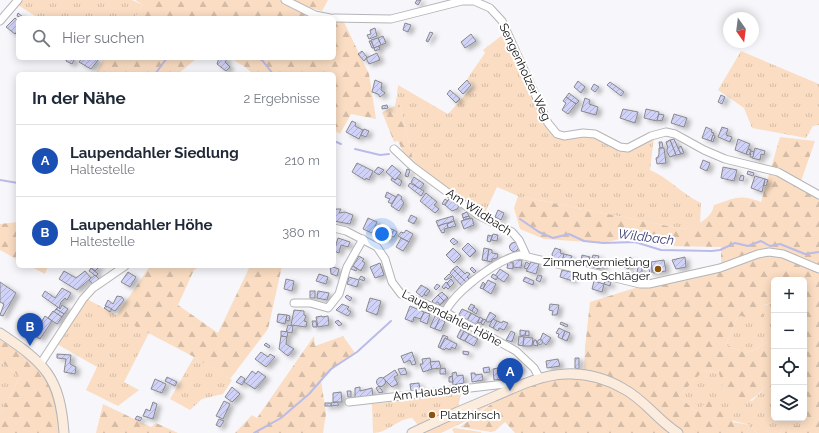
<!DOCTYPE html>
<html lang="de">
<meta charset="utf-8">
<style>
body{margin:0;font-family:Raleway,sans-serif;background:#f2f2f3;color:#1f2937}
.controls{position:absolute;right:12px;bottom:12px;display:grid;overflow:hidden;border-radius:6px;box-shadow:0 2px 10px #0003}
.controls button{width:36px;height:36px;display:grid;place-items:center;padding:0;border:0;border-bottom:1px solid #e0e1e3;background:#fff;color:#1f2937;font:20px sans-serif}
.compass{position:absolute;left:723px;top:12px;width:36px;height:36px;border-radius:50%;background:#fff;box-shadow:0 2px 10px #0003;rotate:166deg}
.you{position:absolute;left:382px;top:234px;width:14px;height:14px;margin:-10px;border:3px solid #fff;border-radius:50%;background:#1a73e8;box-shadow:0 0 0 6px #1a73e833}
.badge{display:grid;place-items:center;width:26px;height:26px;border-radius:50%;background:#8d540d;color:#fff;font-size:13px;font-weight:700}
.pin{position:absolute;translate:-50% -33px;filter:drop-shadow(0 1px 2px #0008)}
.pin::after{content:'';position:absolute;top:21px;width:14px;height:12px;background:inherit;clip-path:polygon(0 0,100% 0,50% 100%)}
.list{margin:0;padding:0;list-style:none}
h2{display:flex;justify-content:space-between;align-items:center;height:52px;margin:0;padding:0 16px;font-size:17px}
h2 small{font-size:13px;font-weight:400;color:#747a83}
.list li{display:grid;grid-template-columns:26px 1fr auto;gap:12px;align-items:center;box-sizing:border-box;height:72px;padding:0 16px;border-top:1px solid #e0e1e3}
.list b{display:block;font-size:15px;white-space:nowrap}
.list p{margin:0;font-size:13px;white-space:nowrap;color:#747a83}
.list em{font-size:13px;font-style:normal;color:#747a83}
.icon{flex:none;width:22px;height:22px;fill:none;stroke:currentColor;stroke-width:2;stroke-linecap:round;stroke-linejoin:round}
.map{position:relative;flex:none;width:819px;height:433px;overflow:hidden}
.search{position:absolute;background:#fff;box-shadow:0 2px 10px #0003;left:16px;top:16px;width:320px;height:44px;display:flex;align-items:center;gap:10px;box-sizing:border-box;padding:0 14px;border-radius:6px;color:#747a83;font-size:15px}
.panel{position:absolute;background:#fff;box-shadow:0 2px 10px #0003;left:16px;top:72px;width:320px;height:196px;border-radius:6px}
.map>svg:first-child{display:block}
.grass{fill:url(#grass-tufts)}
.forest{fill:url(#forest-firs)}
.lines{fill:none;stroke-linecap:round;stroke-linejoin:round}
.stream{stroke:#babbe9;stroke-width:2}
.building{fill:url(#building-hatch);stroke:#89898c;filter:url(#shadow)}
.minor-casing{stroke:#b5b5b8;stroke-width:9}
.secondary-casing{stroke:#b5b5b8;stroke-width:11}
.minor{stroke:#fff;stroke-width:7}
.secondary{stroke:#fcecde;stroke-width:9}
.poi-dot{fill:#8d540d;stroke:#fff;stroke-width:1.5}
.labels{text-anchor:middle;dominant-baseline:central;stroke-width:4;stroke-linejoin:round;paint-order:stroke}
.street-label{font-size:12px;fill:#0e0e10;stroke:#fff}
.poi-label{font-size:12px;fill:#0e0e10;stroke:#fff;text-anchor:end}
.water-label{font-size:13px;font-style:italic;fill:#424079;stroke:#fff}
</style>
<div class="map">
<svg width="819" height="433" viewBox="0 0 819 433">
<defs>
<pattern id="grass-tufts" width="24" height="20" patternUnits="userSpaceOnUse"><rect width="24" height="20" fill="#faddc3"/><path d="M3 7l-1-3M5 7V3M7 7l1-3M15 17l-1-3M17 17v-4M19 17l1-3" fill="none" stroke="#d5bca6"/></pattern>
<pattern id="forest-firs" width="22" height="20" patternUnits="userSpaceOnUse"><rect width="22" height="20" fill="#faddc3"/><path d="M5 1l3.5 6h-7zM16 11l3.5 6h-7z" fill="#d5bca6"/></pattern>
<pattern id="building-hatch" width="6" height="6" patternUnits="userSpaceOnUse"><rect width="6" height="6" fill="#d1d2f7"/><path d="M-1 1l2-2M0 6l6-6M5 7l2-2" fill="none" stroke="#b2b3d3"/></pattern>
<filter id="shadow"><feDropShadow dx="4" dy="2.5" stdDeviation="2" flood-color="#0004"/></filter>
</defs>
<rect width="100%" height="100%" fill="#f7f7fb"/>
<g class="grass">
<polygon points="22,0 132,0 143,5 135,18 38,18 18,5"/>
<path d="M505,33L539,105L548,129L552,134L557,137H592L629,150L638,147L654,137L650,170C669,178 682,194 701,203L700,224L683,229L518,196L497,187L484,215L414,163L397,95L398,85L448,114L473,86L467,79L485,53L483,50Z"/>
<polygon points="741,51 819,84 819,125 813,126 806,138 752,128 744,108 718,90"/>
<polygon points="87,299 149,333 124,382 139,390 118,406 86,390 97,367 57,344"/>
<polygon points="774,302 774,341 770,341 747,353 726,345 738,315"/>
<polygon points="194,357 232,380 223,394 202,399 190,410 170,399"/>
<polygon points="0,361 20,377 0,413"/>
<polygon points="704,370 720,373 724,392 752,401 767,386 774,384 774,418 804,418 804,414 806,415 800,426 784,426 779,433 757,433 750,425 695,411 679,396"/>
<path d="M461,394L458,407L418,425L412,418C397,419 388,433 373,433L372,404Z"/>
<polygon points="494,401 466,421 441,433 420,433"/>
<polygon points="455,428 481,432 481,433 454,433 452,429"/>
</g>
<g class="forest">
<polygon points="135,0 281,0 286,5 319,18 135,18 143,5"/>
<polygon points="289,0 328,0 322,11 299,5"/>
<polygon points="334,20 343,20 369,74 376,119 351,114 340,134 334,130 334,74 253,74 245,67 230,58 334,58"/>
<polygon points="104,58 197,58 178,74 95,74"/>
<polygon points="397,95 414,163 403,152 398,141 394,142 382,112 395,106"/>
<path d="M780,137L815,141L799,187L819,199V433H779L784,426H800L806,415L804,414V280H774V302L764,305L762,322L738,315L726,345L747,353L770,341H774V384C758,389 759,400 740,403L724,392L719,373L704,370L679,396L695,411L711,400L730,414L733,422L750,425L757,433H684L655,409L584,373L585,347L590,302L638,287L721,270V247L664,246L625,238L602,243L544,239L520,229L514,208L518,196L683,229C696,225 711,220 714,205C736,198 739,194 761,202Z"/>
<polygon points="18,222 18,260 0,250 0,224"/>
<polygon points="30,266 48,266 45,274"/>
<polygon points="150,266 198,266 199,267 194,270 178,305 218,333 250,266 282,266 268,329 230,379 194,357 116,316"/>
<polygon points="314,336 315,346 343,336 355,353 351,357 343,360 321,380 326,414 323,433 235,433 252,415 257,418"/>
<path d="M0,340C13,347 30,359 40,371C51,384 61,416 59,433H0V413L20,377L0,361Z"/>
<polygon points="573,377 599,382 628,394 674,433 515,433 505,422 495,431 491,432 460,427 494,402 496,398 550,380"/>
<polygon points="103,404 151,427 156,423 178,433 96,433"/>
</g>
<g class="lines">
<g class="stream">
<polyline points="257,58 262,60 273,74"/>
<polyline points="155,74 167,58"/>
<polyline points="334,141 341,144"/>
<polyline points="355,149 380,155 389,154"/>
<polyline points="0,180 18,183"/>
<polyline points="520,219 539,232 553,238 569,234 584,241 603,243 635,242 661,250 712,251 720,250 735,243 748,246 761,241 770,246 780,244 805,254 819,252"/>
<polyline points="254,433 281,418 309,394 331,369 357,352 391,321"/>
</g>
</g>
<g class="building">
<polygon points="417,0 421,0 418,5 415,3"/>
<polygon points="18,13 23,17 22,18 17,16"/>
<polygon points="15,18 18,21 18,31 15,34 6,27"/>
<polygon points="405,23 411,25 408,32 403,30"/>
<polygon points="375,28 377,36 369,39 367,35 371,34 370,30"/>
<polygon points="430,32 433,33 428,42 426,41"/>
<polygon points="471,34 476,41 465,48 461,42"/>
<polygon points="383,36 386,43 381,45 378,38"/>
<polygon points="378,38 381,45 374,48 371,40"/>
<polygon points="369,41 371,41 374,48 372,48"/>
<polygon points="379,46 380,49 375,51 374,48"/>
<polygon points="362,51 367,57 364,61 358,54"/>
<polygon points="377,53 380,60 369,64 366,58"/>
<polygon points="67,58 75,58 72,64 66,61"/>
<polygon points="82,58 96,58 98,60 91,69 79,62"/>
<polygon points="219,58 228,58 225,62 230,67 226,71 217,64"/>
<polygon points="375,80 382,83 381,90 385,93 380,97 378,94 372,92"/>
<polygon points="467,80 471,85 463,94 458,89"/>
<polygon points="578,81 585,87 581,93 574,87"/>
<polygon points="610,82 624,92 621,96 607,85"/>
<polygon points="594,84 599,87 595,92 591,89"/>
<polygon points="450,90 460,99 456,103 447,94"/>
<polygon points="569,93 579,101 576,104 566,97"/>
<polygon points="721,95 725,97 722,104 718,102"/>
<polygon points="566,97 576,104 568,114 562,110 566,103 563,101"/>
<polygon points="585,98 590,100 589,104 598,107 596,115 581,111"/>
<polygon points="387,105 388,108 382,109 382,106"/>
<polygon points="623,109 638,112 635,123 620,118"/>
<polygon points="646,109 659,112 657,121 644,118"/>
<polygon points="659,114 664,115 662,121 657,120"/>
<polygon points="674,114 687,118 684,127 671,123"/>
<polygon points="352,121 356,123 355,126 363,130 359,139 346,132"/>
<polygon points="706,127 712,130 711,132 714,133 711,141 702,138"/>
<polygon points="722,127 728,129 726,135 732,137 730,142 718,137"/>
<polygon points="364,129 369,131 366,137 361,135"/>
<polygon points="713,135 715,136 713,142 711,141"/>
<polygon points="674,139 678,148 681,154 676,155 670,140"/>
<polygon points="738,139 750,144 746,154 735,150"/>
<polygon points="670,140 676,155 670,157 667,152 667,149 668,148 666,142"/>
<polygon points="659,142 662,142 663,148 660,148"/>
<polygon points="681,146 684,153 681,154 678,148"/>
<polygon points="659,148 664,148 666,163 657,164 656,158 658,157 659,154"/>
<polygon points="755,148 765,151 764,155 761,154 760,160 752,158"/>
<polygon points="748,149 751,150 749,155 746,154"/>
<polygon points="751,151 754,152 753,157 750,157"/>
<polygon points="703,160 710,163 707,171 700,168"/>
<polygon points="357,163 373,171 369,180 366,178 365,180 352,172"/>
<polygon points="392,165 401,173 395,180 386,172"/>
<polygon points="378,167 384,170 379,175 374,172"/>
<polygon points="723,167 737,170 734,181 721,178"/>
<polygon points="407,169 410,170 408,177 405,176"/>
<polygon points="748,171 754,173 753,176 747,174"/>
<polygon points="741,175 744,176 743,181 739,180"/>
<polygon points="755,176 765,179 762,192 751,188"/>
<polygon points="414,177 424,184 420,189 411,182"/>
<polygon points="392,178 395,180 397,178 402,181 400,186 391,180"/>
<polygon points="765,179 768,180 766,186 764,185"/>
<polygon points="410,183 424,191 421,196 408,186"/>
<polygon points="387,192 396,197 392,204 388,202 390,199 385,197"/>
<polygon points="426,193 437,202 434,205 439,209 435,213 420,201"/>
<polygon points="398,194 402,197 401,199 404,203 399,211 391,206"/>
<polygon points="445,199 448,201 445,205 442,204"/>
<polygon points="449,199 459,206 457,209 452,211 445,205"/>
<polygon points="334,209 341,209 339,213 345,212 353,215 350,224 334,221"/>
<polygon points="498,210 504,213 501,220 495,217"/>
<polygon points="467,212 469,216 463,218 462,214"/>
<polygon points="411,215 417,218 414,224 408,221"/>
<polygon points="453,216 454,221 438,226 436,221"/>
<polygon points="469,216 470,218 464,220 463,218"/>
<polygon points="368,218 377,222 372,233 363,229"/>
<polygon points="472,218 474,225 464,229 461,221"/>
<polygon points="454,221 456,226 448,228 447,224"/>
<polygon points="447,223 448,228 444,229 445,232 442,233 438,226"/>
<polygon points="379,224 382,225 379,230 377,229"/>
<polygon points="382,225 388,228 383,238 377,235"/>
<polygon points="375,227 377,228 375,234 372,233"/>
<polygon points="388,228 394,230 389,241 383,238"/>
<polygon points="394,230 397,232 394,237 391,236"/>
<polygon points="406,230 413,234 409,242 398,236 401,232 404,233"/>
<polygon points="493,234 498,235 497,241 491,240"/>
<polygon points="488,235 492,236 490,242 487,241"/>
<polygon points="338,238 350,242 348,247 341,245 339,253 334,251"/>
<polygon points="401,238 409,242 403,251 396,247"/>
<polygon points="453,238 458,242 454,245 450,241"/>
<circle cx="514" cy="247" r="4.5"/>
<polygon points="468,243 476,251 470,257 462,249"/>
<polygon points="453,248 461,256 454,263 446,255"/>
<polygon points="484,248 489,249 487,261 482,260"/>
<polygon points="555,248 561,250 560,253 564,254 562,262 553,258 552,254"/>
<polygon points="489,249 492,250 492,253 498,254 497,258 492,259 492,262 487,261"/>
<polygon points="564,254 572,256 571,259 567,259 566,263 562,262"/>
<polygon points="582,255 590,257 587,266 580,264"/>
<polygon points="593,255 599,256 598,259 592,258"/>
<polygon points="359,256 364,259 362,261 365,263 361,271 353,266"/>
<polygon points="630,257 635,261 632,265 626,261"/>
<polygon points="685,257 686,267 676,269 672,260"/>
<polygon points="513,260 522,260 521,268 513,267"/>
<polygon points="595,260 602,262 600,269 593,267"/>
<polygon points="664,260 666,271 653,273 651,262"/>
<polygon points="626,261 632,265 628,269 623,266"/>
<polygon points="508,262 513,263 513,269 507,268"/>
<polygon points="526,262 530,264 527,269 524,268"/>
<polygon points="531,262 539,264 536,274 526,271"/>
<polygon points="602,262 605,263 604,268 601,267"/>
<polygon points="651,262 652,272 650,273 647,263"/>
<polygon points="380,263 384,275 375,278 370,267"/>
<polygon points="89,266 100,266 95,271"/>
<polygon points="330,266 339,269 337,276 331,274"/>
<polygon points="353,266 357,269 356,271 351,269"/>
<polygon points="457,266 465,274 467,272 470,274 467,277 470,280 467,283 453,269"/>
<polygon points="472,267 476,271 474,273 470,269"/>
<polygon points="638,267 642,267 642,273 637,273"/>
<polygon points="91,268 98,274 96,276 89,271"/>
<polygon points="453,269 467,283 463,287 450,273"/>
<polygon points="500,269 509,275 504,282 495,276"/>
<polygon points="562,270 575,273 573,281 560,277"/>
<polygon points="64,271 76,278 85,271 91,278 77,290 59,279"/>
<polygon points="128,272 136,277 130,287 121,282"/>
<polygon points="633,272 636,273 635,281 627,280 627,275 633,276"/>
<polygon points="636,273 643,273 642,282 635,281"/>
<polygon points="319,274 328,277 326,284 316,281"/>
<polygon points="449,274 452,277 446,280 444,279"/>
<polygon points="493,274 498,277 496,280 491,277"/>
<polygon points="95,275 99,279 93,284 89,280"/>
<polygon points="538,275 542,276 540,282 536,280"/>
<polygon points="361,276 365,278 364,281 359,279"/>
<polygon points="349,277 359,280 357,287 347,284"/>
<polygon points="525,277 534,281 533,285 523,281"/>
<polygon points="286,279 294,281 292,291 284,289"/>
<polygon points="451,279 454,283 450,287 447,283"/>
<polygon points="488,280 496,284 491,294 483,289"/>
<polygon points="594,281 604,284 602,292 592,289"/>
<polygon points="605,281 611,282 610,286 604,284"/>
<polygon points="0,282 16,293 3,316 0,315 4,304 0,302"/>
<polygon points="446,282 450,287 448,289 446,287 444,289 442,287"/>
<polygon points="483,282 485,284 483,289 480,288"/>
<polygon points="437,284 440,286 436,290 434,288"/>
<polygon points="421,285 428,289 422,297 416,292"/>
<polygon points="62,288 71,293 67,300 65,298 61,302 59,308 42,296 45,291 55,298"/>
<polygon points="428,289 430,291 426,296 424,294"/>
<rect x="310" y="291" width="5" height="7"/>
<polygon points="318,291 329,293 327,300 317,298"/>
<polygon points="442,292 448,298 444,301 438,295"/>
<polygon points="347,295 352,298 350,301 345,297"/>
<polygon points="438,295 444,301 440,305 438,302 435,304 432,301"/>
<polygon points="117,296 122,297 124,300 115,311 105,306 108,300 113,304"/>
<polygon points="370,298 381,301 377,315 366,311"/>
<polygon points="342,304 349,307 347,309 351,312 348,316 336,310"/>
<polygon points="471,304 475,306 472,311 468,309"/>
<polygon points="550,304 559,305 557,315 552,315 553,311 549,310"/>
<polygon points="62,305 68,309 64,314 56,309 58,307 60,309"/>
<polygon points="106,306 112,309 110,312 104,308"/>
<polygon points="410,306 424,312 421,319 414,317 413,322 405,319"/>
<polygon points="474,307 478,310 476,314 472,311"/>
<polygon points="56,309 64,314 62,317 54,312"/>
<polygon points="462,309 471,313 467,321 458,316"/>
<polygon points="294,310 304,311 304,315 306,316 304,321 307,322 306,327 291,325"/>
<polygon points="53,311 62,317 57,324 48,318"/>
<polygon points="424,312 430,314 427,324 420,321"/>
<polygon points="490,312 496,316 490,322 487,322 486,320"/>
<polygon points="471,313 480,318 476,325 467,321"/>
<polygon points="278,314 287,315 285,324 277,322"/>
<polygon points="287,315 290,316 289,321 286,320"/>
<polygon points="45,316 52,321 40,339 27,330 32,322 39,326"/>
<polygon points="322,316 322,317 328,316 329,325 318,327 316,317"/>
<polygon points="435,316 440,318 435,329 430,327"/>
<polygon points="480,317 483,319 480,323 478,322"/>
<polygon points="440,318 445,322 441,331 435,329"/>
<polygon points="483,319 486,320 483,325 481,323"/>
<polygon points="493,319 497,321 493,328 489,326"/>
<polygon points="338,320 342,324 339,326 335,322"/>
<polygon points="312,321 316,321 317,327 313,327"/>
<polygon points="497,321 502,323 503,321 508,323 504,330 499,328 498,331 493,328"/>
<polygon points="561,322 568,325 567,327 560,324"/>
<polygon points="288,325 293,326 292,333 286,332"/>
<polygon points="559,328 565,331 562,339 558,337 559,334 556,333"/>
<polygon points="461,329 464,331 460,339 457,337"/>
<polygon points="520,330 526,331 525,336 520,335"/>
<polygon points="281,331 288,332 287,337 281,336"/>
<polygon points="464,331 469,334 465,341 460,339"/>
<polygon points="511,331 515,333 512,342 506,340"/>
<polygon points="526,331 529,331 529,336 525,335"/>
<polygon points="565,331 570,333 567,341 562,339"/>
<polygon points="543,333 551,338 546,345 540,340"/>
<polygon points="469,334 478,339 474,346 465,341"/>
<polygon points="443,335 448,337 447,339 445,338 440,348 438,347"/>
<polygon points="281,336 287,337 286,344 294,349 288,356 279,349"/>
<polygon points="519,336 524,337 523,346 518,345"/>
<polygon points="524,337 533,338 532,346 523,346"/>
<polygon points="445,338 457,344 455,349 452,347 450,350 446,348 444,350 440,348"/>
<circle cx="540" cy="342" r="2.5"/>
<polygon points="534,340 536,340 538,346 533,345"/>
<polygon points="266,343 270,346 269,348 264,345"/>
<polygon points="463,351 469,352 468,355 463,354"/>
<polygon points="261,352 268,357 270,354 275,357 266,367 255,359"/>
<polygon points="412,352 416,364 412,365 410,360 404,363 401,356"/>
<polygon points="57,354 71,355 70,364 76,367 75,374 64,372 66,359 57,358"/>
<polygon points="430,358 432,369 423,372 420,364 423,364 422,359"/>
<polygon points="575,358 579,358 579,369 575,368"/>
<polygon points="558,359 560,366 547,368 546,361"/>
<polygon points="515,360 516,371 506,373 505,361"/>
<polygon points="439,361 441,368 432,369 430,362"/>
<polygon points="521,364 522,371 516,371 516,365"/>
<polygon points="489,367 490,372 484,373 483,368"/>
<polygon points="405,368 407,374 401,375 398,369"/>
<polygon points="445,368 446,374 440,374 440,369"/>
<polygon points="498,368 499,371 503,370 504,379 494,380 493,369"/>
<polygon points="395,370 398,375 394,377 398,384 392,387 383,378"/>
<polygon points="503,370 506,370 507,379 504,379"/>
<polygon points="252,371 256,374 258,371 266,377 255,389 244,382"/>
<polygon points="456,372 457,376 463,375 464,383 453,385 452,373"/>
<polygon points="509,372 510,377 507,378 506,373"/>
<polygon points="509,372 513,372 514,377 510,377"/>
<polygon points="471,373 475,373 475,375 482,374 483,380 472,382"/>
<polygon points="241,376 245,379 242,385 236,382"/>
<polygon points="452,376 453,382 449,382 449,377"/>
<polygon points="167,377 177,382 175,386 165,381"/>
<circle cx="381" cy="382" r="4.5"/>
<polygon points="155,379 166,384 162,393 151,389"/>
<polygon points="419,383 420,390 411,391 410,384"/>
<polygon points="379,386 383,392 379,393 376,388"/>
<polygon points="232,387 240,394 232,402 225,397"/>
<polygon points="360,387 360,391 372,388 373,397 355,399 355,388"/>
<polygon points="347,391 351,391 351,397 348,397"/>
<polygon points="341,392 342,402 333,402 333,393"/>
<polygon points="224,401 230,404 223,419 216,416"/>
<polygon points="153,402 157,404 153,419 143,416 146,409 150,411"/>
<polygon points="337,402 339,405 331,406 331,403"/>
<rect x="325" y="403" width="6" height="3"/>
<polygon points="137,416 142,418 140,421 135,419"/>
<polygon points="219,419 224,421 220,427 216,425"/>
</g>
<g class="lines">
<g class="minor-casing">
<g id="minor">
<polyline points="285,0 315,15 330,18"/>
<polyline points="334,18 391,19 462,1 474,1 490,8 502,21 548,123 557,134 564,136 583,133 595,134 620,147 628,148 651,136 666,132 675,134 704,150 725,159 778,172 819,195"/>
<polyline points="0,21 18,0"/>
<polyline points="394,149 412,166 478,215 512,232 519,240 526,255"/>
<polyline points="334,228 346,231 377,247 385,259 392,282 401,294 445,312 516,351 534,368 540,379"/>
<polyline points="294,303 310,303 328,308 339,294 347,267 363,239"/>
<path d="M445,312C456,291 497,259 520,255L640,284H649L720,268L758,254L769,252L783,254L819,269"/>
<polyline points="41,363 83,299 93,288 125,266"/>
<polyline points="349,402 505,384 512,389"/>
</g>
</g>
<g class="secondary-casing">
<g id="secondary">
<path d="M0,333C45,363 60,377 64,433"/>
<path d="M412,433C439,420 466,408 493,397C516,387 540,375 566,374C586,373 607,379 624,389C645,400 658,421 678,433"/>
</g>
</g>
<use href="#minor" class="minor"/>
<use href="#secondary" class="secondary"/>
</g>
<g class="poi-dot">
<circle cx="658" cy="269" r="4"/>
<circle cx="432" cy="415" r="4"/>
</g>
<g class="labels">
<g class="street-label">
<text transform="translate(525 72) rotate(65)">Sengenholzer Weg</text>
<text transform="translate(479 212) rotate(33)">Am Wildbach</text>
<text transform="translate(452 318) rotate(27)">Laupendahler Höhe</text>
<text transform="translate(431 392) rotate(-7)">Am Hausberg</text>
</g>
<g class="poi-label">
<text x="650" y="262">Zimmervermietung<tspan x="650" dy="14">Ruth Schläger</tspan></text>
<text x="440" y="415" text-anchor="start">Platzhirsch</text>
</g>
<g class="water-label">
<text transform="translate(646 237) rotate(7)">Wildbach</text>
</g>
</g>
</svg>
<div class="controls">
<button>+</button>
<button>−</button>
<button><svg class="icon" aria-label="locate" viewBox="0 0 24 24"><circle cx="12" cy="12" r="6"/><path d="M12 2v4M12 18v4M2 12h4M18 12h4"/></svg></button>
<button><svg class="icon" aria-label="layers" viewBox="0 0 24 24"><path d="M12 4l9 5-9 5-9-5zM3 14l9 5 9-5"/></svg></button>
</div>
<svg class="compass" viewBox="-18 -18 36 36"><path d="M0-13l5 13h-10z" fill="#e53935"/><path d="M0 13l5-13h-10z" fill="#747a83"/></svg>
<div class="you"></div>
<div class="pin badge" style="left:510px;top:391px;background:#1a4fb4">A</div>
<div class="pin badge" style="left:30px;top:346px;background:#1a4fb4">B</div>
<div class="search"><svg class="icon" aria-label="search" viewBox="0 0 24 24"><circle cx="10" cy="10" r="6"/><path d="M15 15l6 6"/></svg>Hier suchen</div>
<section class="panel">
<h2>In der Nähe<small>2 Ergebnisse</small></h2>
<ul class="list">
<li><span class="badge" style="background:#1a4fb4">A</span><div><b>Laupendahler Siedlung</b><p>Haltestelle</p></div><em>210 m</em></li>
<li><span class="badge" style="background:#1a4fb4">B</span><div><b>Laupendahler Höhe</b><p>Haltestelle</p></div><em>380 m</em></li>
</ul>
</section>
</div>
